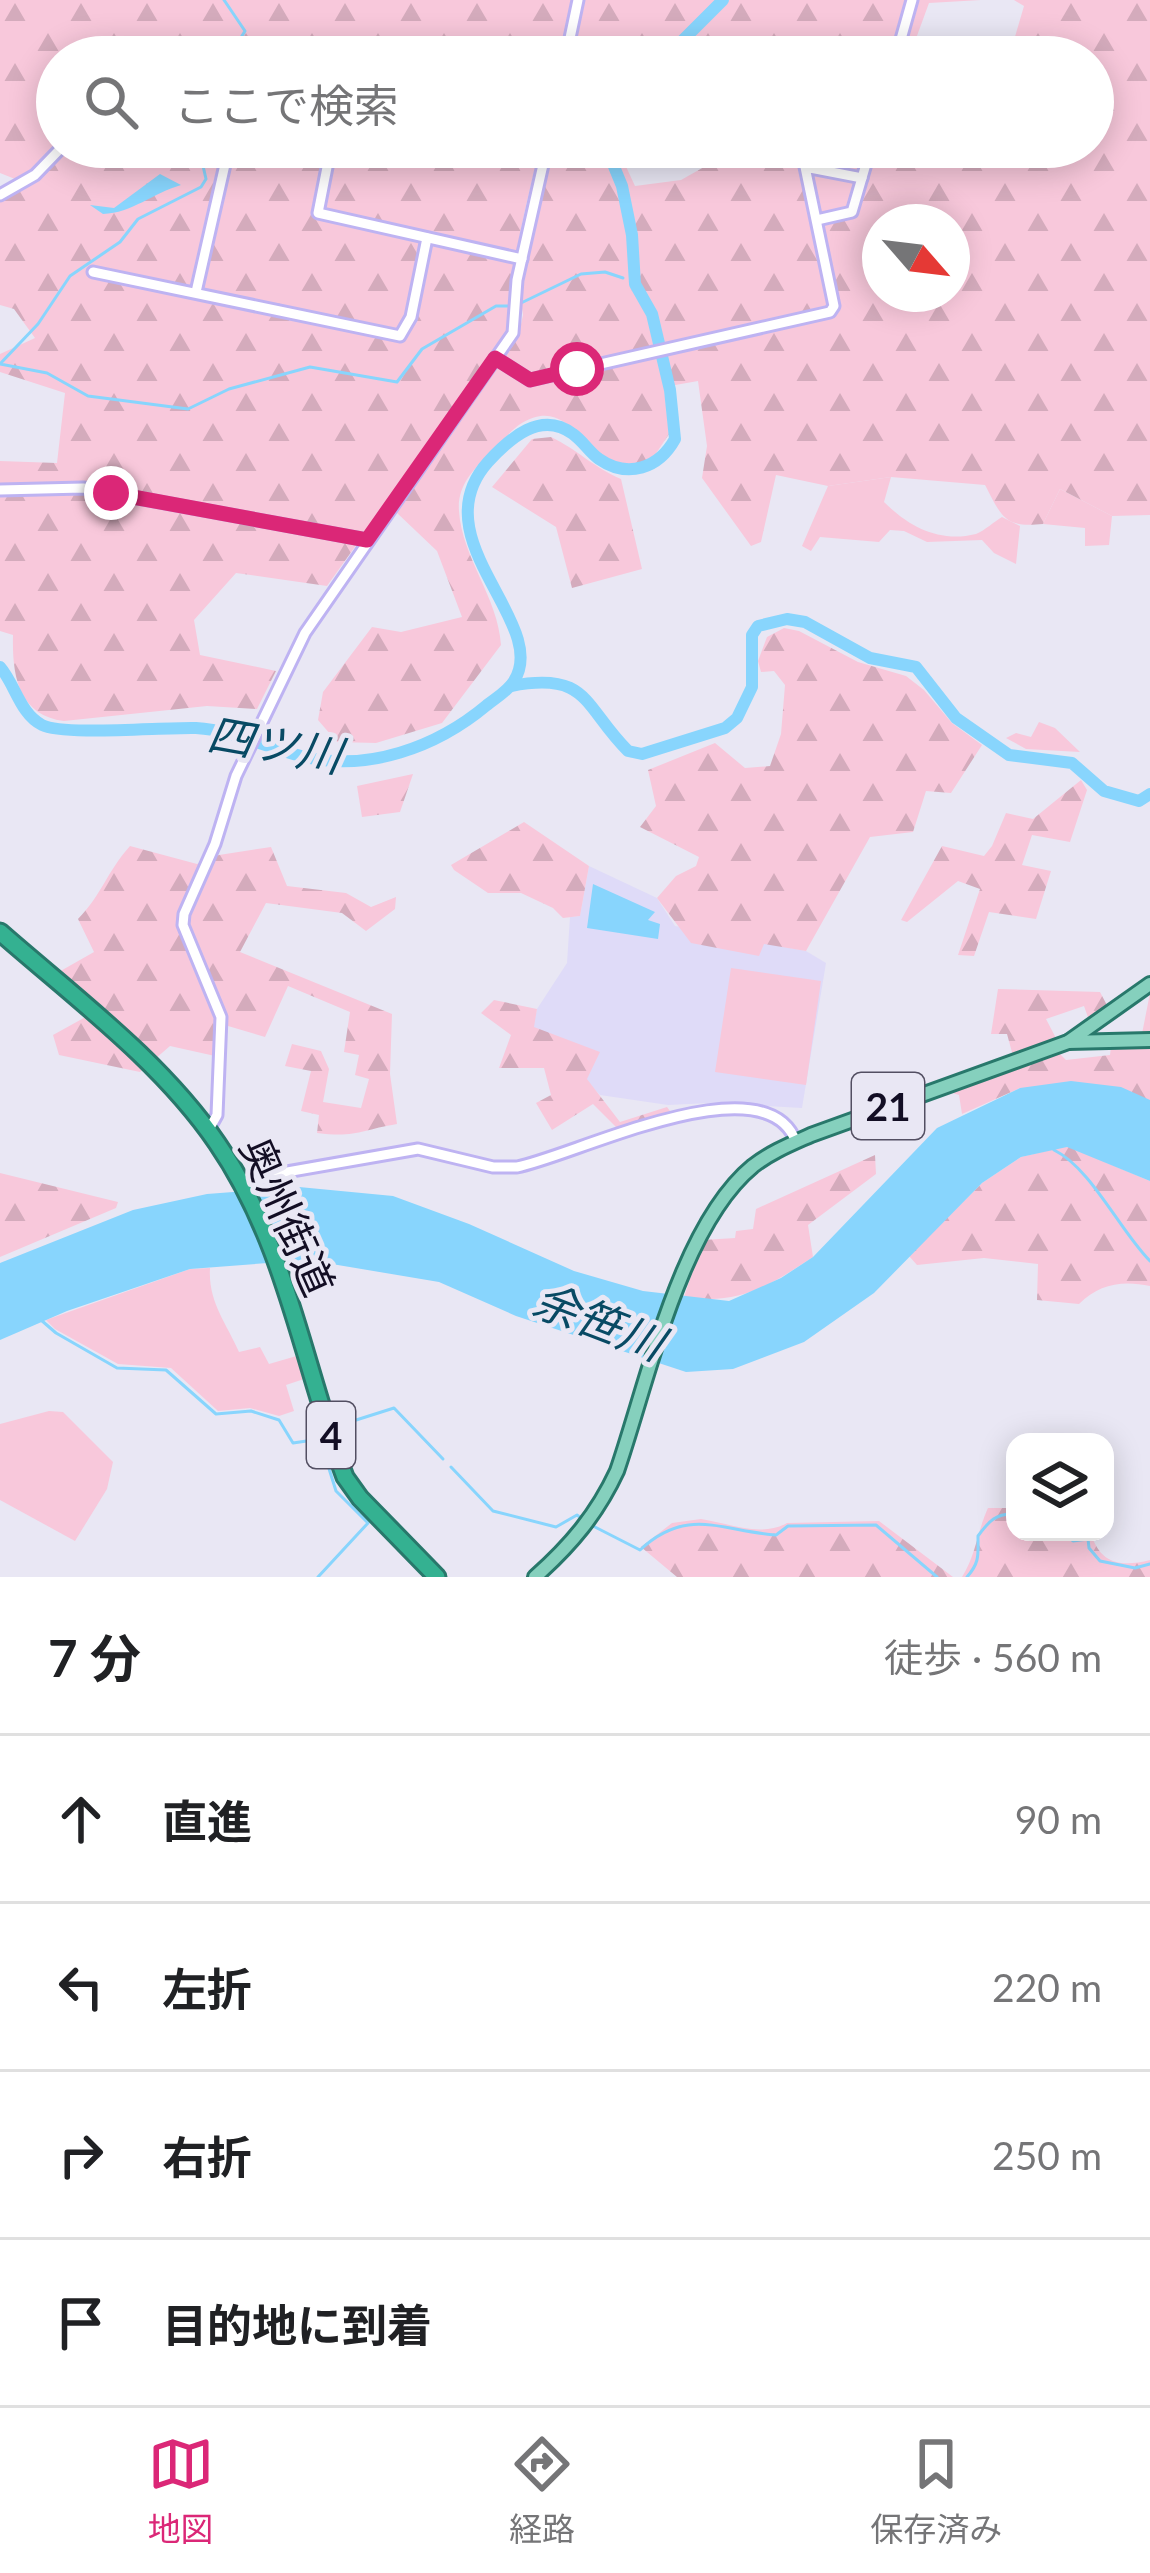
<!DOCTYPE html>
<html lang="ja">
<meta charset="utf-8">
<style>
body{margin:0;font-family:Lato,"Noto Sans JP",sans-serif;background:#f2f2f2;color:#202124}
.controls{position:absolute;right:36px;bottom:36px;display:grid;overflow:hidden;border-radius:24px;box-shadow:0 6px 30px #0003}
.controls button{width:108px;height:108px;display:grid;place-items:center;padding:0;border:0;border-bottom:3px solid #e0e0e0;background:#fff;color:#202124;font:60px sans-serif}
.compass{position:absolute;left:862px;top:204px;width:108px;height:108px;border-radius:50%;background:#fff;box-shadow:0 6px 30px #0003;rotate:118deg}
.stop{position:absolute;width:36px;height:36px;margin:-27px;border:9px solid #db2777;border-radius:50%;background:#fff}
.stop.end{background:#db2777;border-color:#fff;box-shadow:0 3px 12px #0008}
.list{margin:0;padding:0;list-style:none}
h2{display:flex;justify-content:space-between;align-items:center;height:156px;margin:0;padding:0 48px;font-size:51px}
h2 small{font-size:39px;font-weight:400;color:#757577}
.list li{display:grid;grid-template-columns:78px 1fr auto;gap:36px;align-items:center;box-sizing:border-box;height:168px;padding:0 48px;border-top:3px solid #e0e0e0}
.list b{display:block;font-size:45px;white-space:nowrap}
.list em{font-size:39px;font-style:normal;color:#757577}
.icon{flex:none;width:66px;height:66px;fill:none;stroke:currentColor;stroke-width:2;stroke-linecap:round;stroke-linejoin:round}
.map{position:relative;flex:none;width:1150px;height:1577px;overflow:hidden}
.search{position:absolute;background:#fff;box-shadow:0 6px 30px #0003;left:36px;right:36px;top:36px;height:132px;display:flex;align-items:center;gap:30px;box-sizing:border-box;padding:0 42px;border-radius:66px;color:#757577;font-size:45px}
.sheet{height:828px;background:#fff}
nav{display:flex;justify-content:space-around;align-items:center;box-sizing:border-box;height:168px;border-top:3px solid #e0e0e0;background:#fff;font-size:33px;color:#757577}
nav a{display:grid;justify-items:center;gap:6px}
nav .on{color:#db2777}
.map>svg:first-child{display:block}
.built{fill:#dfdbf8}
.green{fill:#f8c8db}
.forest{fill:url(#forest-firs);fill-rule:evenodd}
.water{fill:#88d5fd}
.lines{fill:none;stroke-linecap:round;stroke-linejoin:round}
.stream{stroke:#88d5fd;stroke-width:3}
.river{stroke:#88d5fd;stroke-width:12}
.minor-casing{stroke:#beb3f2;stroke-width:15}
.major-casing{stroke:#28786b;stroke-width:18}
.highway-casing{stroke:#28786b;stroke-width:21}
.minor{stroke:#fff;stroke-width:9}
.major{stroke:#85d0bd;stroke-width:12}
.highway{stroke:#34b191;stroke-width:15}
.route{stroke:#db2777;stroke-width:15}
.labels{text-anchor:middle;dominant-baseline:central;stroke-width:10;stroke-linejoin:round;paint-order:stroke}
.shield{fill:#e9e7f4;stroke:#534f62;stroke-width:3}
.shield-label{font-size:39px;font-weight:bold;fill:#130e24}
.street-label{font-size:42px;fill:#130e24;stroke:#e9e7f4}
.water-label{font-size:45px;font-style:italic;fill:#084a64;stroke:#e9e7f4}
</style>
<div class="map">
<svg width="1150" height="1577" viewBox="0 0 1150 1577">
<defs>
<pattern id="forest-firs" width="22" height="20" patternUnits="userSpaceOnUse" patternTransform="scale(3)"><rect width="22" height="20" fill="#f8c8db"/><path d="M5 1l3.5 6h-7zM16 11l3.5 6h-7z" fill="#d4abbc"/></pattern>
</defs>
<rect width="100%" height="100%" fill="#e9e7f4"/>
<polygon class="built" points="589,866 657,898 675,926 806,951 826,963 802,1108 710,1103 668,1105 600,1095 533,1027 537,1009 567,963 570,917 580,916"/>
<g class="green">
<path d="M891,477L884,502C909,527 940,543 976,534C984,531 995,521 1002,517L1020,526L1016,564L994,553L982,540L927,542L904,531L890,530L879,542L820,537L811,551L802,546L828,486Z"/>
<polygon points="1060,489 1112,516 1109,545 1085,546 1085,528 1043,524"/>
<polygon points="1039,722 1055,728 1080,752 1026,749 1006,738 1016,733 1031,737"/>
<polygon points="731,968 821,981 806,1085 715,1072"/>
<path d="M210,1268C208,1302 226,1322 239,1352L260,1347L269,1364L300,1355L307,1378L286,1385L294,1411L279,1416L250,1408L218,1411L171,1368L118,1364L55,1329L46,1320L190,1269Z"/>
<polygon points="49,1411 63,1412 113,1462 107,1489 75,1541 0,1500 0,1424"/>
</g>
<g class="forest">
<path d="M0,0H572L560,57H57V147H540C532,181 523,216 517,250C512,279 514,309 506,335L327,586L236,573L194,620L200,655L276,671L257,709L207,706L64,721C18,715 12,675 13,635L0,631V461L57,463L65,393L0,372V354L35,338L14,309L0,305V199L19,188L15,179L0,173Z"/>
<polygon points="583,0 981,0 929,3 914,44 929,57 570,57"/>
<path d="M1014,0H1150V515L1112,516L1060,489L1043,524C1004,528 1002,517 985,485L891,477L828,486L776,475L761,542L751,546L702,478L707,446L698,381L664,387L669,434L653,458C642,462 629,467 617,463C582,453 567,396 522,423C510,430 499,446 488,455C472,471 457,487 459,511C462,558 498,597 501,645L442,723L376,743L337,742L318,720L323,692L372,627L401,632L462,617L437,551L396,512L518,338L523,315L520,295L551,147H617L635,186L681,180L720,158L723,147H1093V57H1009L1024,6ZM880,222H952V294H880Z"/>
<path d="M551,437C578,450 593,467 621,479L642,569L572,588L556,527L492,487L532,439Z"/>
<polygon points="784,628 799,631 858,662 906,676 924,690 952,723 982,745 951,793 926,791 913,832 870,837 806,951 764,944 759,956 691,943 657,898 676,876 696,866 699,857 640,827 656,806 648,770 715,743 745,768 770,766 781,734 785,685 774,671 761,672 758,661 767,637"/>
<polygon points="413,774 400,812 362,817 357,786"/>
<polygon points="1081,780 1087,790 1070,842 1032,835 1022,865 1051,871 1036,919 989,912 974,956 958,955 980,889 958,881 907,922 901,920 942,846 984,856 992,846 1006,813 1033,819"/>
<polygon points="524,822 589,866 580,916 563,918 553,908 521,893 488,893 454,870 451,865"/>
<path d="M130,846L197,864L219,855L271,847L287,886L346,893L371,907L396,897L395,909L366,931L342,913L266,903L240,952L392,1014L390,1074L397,1124C361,1130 356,1138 317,1133L319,1115L301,1111L311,1071L285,1066L292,1044L321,1051L329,1069L323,1102L361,1108L369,1079L355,1075L359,1055L344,1052L350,1012L288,986L265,1037L228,1026L224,1058L170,1046L140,1072L59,1055L53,1035L100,1009L57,973L94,952L78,919C103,893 106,873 130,846Z"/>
<polygon points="998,989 1100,992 1109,1009 1090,1023 1084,1006 1046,1019 1058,1042 1013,1056 1007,1034 991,1034"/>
<polygon points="1150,993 1150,1100 1020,1088 962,1114 959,1095 946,1091 1059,1053 1066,1060 1110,1055 1111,1047 1140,1044"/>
<polygon points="494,1000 537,1009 534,1027 600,1052 587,1079 620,1122 667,1107 670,1111 619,1130 593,1104 552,1130 536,1103 551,1095 544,1068 499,1068 511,1035 481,1013"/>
<path d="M1067,1146L1150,1181V1286C1122,1280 1099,1284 1079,1304L1037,1300L1038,1264L984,1258L917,1265L909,1256L982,1183L1021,1157Z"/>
<path d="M875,1155L876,1174L808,1225L813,1257C767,1287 740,1305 684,1297L703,1240L735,1238L736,1231L753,1229L756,1209Z"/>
<polygon points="0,1173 118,1202 116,1208 0,1257"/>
<path d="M988,1508H1015V1532L1091,1534C1101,1565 1122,1567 1150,1560V1577H962C976,1555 977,1532 988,1508Z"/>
<path d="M701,1519C729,1523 760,1538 787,1523L879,1521L953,1577H677L641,1547L672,1523Z"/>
</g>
<g class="water">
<path d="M160,174L181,185C153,193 132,213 103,214L90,205L114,208Z"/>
<polygon points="593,884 655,912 648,920 660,924 658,939 587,928"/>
<polygon points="1071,1081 1121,1087 1150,1100 1150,1181 1067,1147 1021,1157 982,1183 874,1293 804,1342 733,1369 686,1372 516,1316 439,1282 308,1260 190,1269 67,1311 0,1340 0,1263 133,1210 207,1194 299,1187 393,1196 469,1224 574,1271 643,1291 729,1301 781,1278 813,1257 937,1128 1020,1088"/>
</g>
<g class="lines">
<g class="stream">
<polyline points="224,0 245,31 229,57"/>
<polyline points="207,147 201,157 206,179 201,187 138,219 120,242 70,276 38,324 0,364 47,373 88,396 188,409 229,389 310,367 397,382 422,349 496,306 510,306"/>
<polyline points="519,304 581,274 605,272 623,278"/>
<path d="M1054,1150C1091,1168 1120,1231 1150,1261"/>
<polyline points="41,1320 56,1333 117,1368 166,1370 216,1414 251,1411 279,1420 293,1443 327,1438"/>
<polyline points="336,1435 353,1421 394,1408 443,1459"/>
<polyline points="451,1467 493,1511 556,1527 577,1515 585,1521"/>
<path d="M593,1526L640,1550C687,1506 721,1531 776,1535L788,1526L876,1525L937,1577"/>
<polyline points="1063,1532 1073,1541 1088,1539 1089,1548 1100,1561 1135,1568 1150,1564"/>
<polyline points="318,1577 368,1523 336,1491 320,1440"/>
<path d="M967,1577C980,1562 978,1555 978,1536C989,1521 996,1513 1015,1514"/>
</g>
<g class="river">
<polyline points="666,57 723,0"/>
<path d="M0,667C15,684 20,714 42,725C63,736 164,727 196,728C232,730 266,747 301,756C367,773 437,747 487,705C497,697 508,691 514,681C551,623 419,539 488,462C510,438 541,410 573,434C583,441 589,452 599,459C628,479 659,468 675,439L670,390L652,314L635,284L632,235L622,186L606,147"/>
<path d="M511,686C589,671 583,706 628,751L642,754L725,728L737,718L752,687V635L758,626L787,619L805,622L870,658L916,667L956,718L1009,755L1072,763L1104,791L1139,801L1150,794"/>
</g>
<g class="minor-casing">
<g id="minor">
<polyline points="566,57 578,0"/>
<polyline points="896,57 912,0"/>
<polyline points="331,147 318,213 522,259"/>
<polyline points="492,147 544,158"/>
<polyline points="0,195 35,175 62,147"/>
<polyline points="817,220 852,212 871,147"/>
<polyline points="93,272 400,336 411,317 427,238"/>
<polyline points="196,292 229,147"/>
<polyline points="495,358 530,380 830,312 834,306 805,167 862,178"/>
<polyline points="0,490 83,488 367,540"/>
<polyline points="208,1131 217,1115 221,1017 183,925 184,914 215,844 236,776 305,633 513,333 517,280 547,147"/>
<path d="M241,1180L418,1149L493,1167H517C574,1156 766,1059 796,1142"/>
</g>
</g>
<g class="major-casing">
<g id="major">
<polyline points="1068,1042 1150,1040"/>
<path d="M535,1577C571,1545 597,1514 617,1471C648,1381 680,1226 753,1166C771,1152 791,1144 811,1135L1068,1042L1150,984"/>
</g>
</g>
<g class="highway-casing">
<path id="highway" d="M0,932C74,997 161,1061 217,1143C286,1243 303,1365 345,1477L360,1498L437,1577"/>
</g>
<use href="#minor" class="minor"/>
<use href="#major" class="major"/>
<use href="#highway" class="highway"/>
</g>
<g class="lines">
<polyline class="route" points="111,493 367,540 495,358 530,380 577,369"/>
</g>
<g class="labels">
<g class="shield">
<rect x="852" y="1073" width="72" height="66" rx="9"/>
<rect x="307" y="1402" width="48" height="66" rx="9"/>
</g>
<g class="shield-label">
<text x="888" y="1106">21</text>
<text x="331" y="1435">4</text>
</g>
<g class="street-label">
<text transform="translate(288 1216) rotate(66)">奥州街道</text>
</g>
<g class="water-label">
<text transform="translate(275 744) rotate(10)">四ツ川</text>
<text transform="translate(599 1321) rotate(21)">余笹川</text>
</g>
</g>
</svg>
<div class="controls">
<button><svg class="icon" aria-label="layers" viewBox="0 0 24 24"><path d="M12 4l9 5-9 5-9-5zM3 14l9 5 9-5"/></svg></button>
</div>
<svg class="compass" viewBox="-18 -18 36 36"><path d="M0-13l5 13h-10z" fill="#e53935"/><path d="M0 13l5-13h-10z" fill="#757577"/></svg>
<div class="stop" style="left:577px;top:369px"></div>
<div class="stop end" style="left:111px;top:493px"></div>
<div class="search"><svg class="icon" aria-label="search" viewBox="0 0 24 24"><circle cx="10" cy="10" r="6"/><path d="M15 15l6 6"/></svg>ここで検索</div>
</div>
<section class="sheet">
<h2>7 分<small>徒歩 · 560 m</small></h2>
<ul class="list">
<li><svg class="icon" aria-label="ahead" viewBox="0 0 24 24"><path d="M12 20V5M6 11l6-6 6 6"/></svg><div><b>直進</b></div><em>90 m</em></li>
<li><svg class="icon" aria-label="left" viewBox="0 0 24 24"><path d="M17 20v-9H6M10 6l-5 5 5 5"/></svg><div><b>左折</b></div><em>220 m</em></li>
<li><svg class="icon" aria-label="right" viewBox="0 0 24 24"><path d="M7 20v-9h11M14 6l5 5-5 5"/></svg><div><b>右折</b></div><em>250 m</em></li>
<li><svg class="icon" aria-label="arrive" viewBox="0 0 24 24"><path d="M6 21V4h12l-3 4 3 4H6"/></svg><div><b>目的地に到着</b></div></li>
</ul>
</section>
<nav>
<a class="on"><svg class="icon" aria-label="map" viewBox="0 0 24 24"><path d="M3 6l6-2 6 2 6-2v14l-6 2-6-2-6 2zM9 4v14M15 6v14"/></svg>地図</a>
<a><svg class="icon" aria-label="directions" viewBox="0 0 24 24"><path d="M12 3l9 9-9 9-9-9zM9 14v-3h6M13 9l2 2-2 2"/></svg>経路</a>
<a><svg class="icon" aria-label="saved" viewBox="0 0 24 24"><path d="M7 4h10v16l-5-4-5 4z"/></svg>保存済み</a>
</nav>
